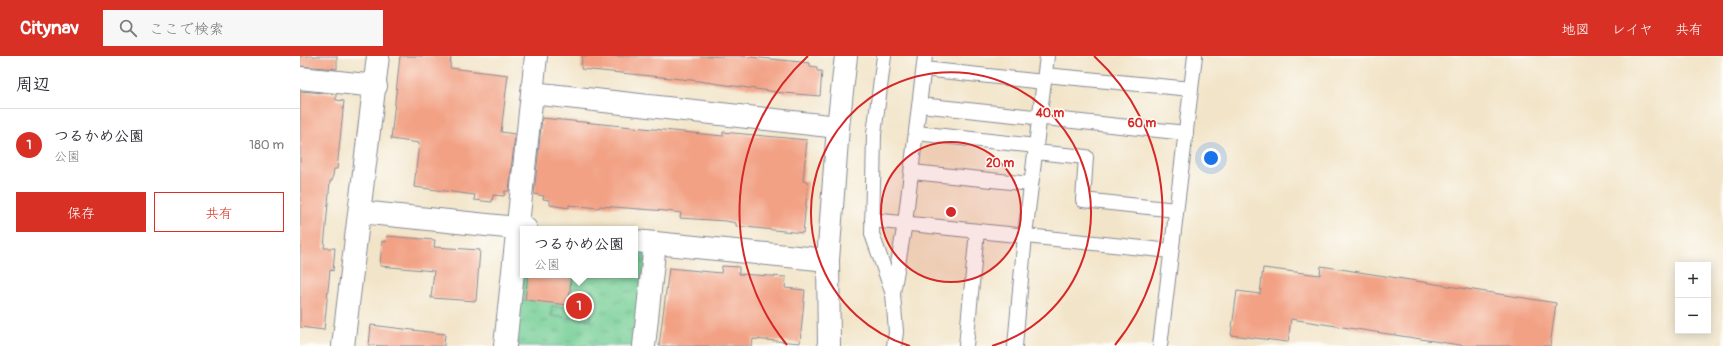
<!DOCTYPE html>
<html lang="ja">
<meta charset="utf-8">
<style>
body{margin:0;font-family:Pangolin,"Klee One",sans-serif;background:#f7f7f7;color:#2b2b33}
.controls{position:absolute;right:12px;bottom:12px;display:grid;overflow:hidden;border-radius:0px;box-shadow:0 2px 10px #0003}
.controls button{width:36px;height:36px;display:grid;place-items:center;padding:0;border:0;border-bottom:1px solid #e1e1e2;background:#fff;color:#2b2b33;font:20px sans-serif}
.you{position:absolute;left:911px;top:102px;width:14px;height:14px;margin:-10px;border:3px solid #fff;border-radius:50%;background:#1a73e8;box-shadow:0 0 0 6px #1a73e833}
.badge{display:grid;place-items:center;width:26px;height:26px;border-radius:50%;background:#d93025;color:#fff;font-size:13px;font-weight:700}
.pin{position:absolute;translate:-50% -50%;border:2px solid #fff;box-shadow:0 1px 4px #0006}
.popup{position:absolute;left:220px;top:170px;width:118px;height:52px;box-sizing:border-box;display:grid;place-content:center;border-radius:0px;background:#fff;filter:drop-shadow(0 1px 3px #0005);font-size:13px;white-space:nowrap;color:#7c7c81}
.popup b{font-size:15px;color:#2b2b33}
.popup::after{content:'';position:absolute;left:50%;top:100%;margin-left:-8px;border:8px solid transparent;border-top-color:#fff}
.list{margin:0;padding:0;list-style:none}
h2{display:flex;justify-content:space-between;align-items:center;height:52px;margin:0;padding:0 16px;font-size:17px}
h2 small{font-size:13px;font-weight:400;color:#7c7c81}
.list li{display:grid;grid-template-columns:26px 1fr auto;gap:12px;align-items:center;box-sizing:border-box;height:72px;padding:0 16px;border-top:1px solid #e1e1e2}
.list b{display:block;font-size:15px;white-space:nowrap}
.list p{margin:0;font-size:13px;white-space:nowrap;color:#7c7c81}
.list em{font-size:13px;font-style:normal;color:#7c7c81}
.actions{display:flex;gap:8px;padding:12px 16px}
.actions a{flex:1;padding:9px 0;border:1px solid #d93025;border-radius:0px;text-align:center;font-size:14px;color:#d93025}
.actions .main{background:#d93025;color:#fff}
.icon{flex:none;width:22px;height:22px;fill:none;stroke:currentColor;stroke-width:2;stroke-linecap:round;stroke-linejoin:round}
.map{position:relative;flex:none;width:1423px;height:290px;overflow:hidden}
header{display:flex;align-items:center;gap:24px;box-sizing:border-box;height:56px;padding:0 20px;background:#d93025;color:#fff}
header strong{font-size:19px}
nav{display:flex;gap:22px;margin-inline-start:auto;font-size:14px}
.search{width:280px;height:36px;background:#f7f7f7;display:flex;align-items:center;gap:10px;box-sizing:border-box;padding:0 14px;border-radius:0px;color:#7c7c81;font-size:15px}
main{display:flex}
aside{flex:1;background:#fff}
.map>svg:first-child{display:block}
.grass{fill:url(#grass-tufts);stroke:#487e7a}
.garden{fill:url(#garden-furrows);stroke:#487e7a}
.building{fill:#f2a184}
.lines{fill:none;stroke-linecap:round;stroke-linejoin:round}
.service-casing{stroke:#868a93;stroke-width:16}
.minor-casing{stroke:#868a93;stroke-width:24}
.service{stroke:#fff;stroke-width:14}
.minor{stroke:#fff;stroke-width:22}
.ring{fill:none;stroke:#d62828;stroke-width:2}
.centre{fill:#d62828;stroke:#fdfcf7;stroke-width:2}
.ring-label{font-size:12px;text-anchor:middle;font-weight:bold;fill:#d62828;stroke:#fdfcf7;stroke-width:3;stroke-linejoin:round;paint-order:stroke}
</style>
<header>
<strong>Citynav</strong>
<div class="search"><svg class="icon" aria-label="search" viewBox="0 0 24 24"><circle cx="10" cy="10" r="6"/><path d="M15 15l6 6"/></svg>ここで検索</div>
<nav><a>地図</a><a>レイヤ</a><a>共有</a></nav>
</header>
<main>
<aside>
<h2>周辺<small></small></h2>
<ul class="list">
<li><span class="badge">1</span><div><b>つるかめ公園</b><p>公園</p></div><em>180 m</em></li>
</ul>
<div class="actions"><a class="main">保存</a><a>共有</a></div>
</aside>
<div class="map">
<svg width="1423" height="290" viewBox="0 0 1423 290">
<defs>
<pattern id="grass-tufts" width="24" height="20" patternUnits="userSpaceOnUse"><rect width="24" height="20" fill="#74ce95"/><path d="M3 7l-1-3M5 7V3M7 7l1-3M15 17l-1-3M17 17v-4M19 17l1-3" fill="none" stroke="#5ea87d"/></pattern>
<pattern id="garden-furrows" width="10" height="10" patternUnits="userSpaceOnUse"><rect width="10" height="10" fill="#74ce95"/><path d="M-1 1l2-2M0 10L10 0M9 11l2-2" fill="none" stroke="#5ea87d"/></pattern>
</defs>
<rect width="100%" height="100%" fill="#fdfcf7"/>
<filter id="ink" filterUnits="userSpaceOnUse"><feTurbulence type="fractalNoise" baseFrequency=".025" numOctaves="2"/><feDisplacementMap in="SourceGraphic" scale="8" xChannelSelector="R" yChannelSelector="G"/><feConvolveMatrix kernelMatrix="1 2 1 2 8 2 1 2 1" color-interpolation-filters="sRGB"/></filter>
<filter id="wash" filterUnits="userSpaceOnUse"><feTurbulence type="fractalNoise" baseFrequency=".012" numOctaves="4" result="noise"/><feDisplacementMap in="SourceGraphic" scale="16" xChannelSelector="R" yChannelSelector="G"/><feGaussianBlur stdDeviation="0.9" result="paint"/><feColorMatrix in="noise" values="0 0 0 0 0 0 0 0 0 0 0 0 0 0 0 0 0 1.4 0 .05"/><feComposite in="paint" operator="in"/></filter>
<g filter="url(#wash)">
<rect width="100%" height="100%" fill="#f2e4c8"/>
<polygon class="grass" points="335,192 349,193 338,290 210,290 223,219 335,219"/>
<polygon class="garden" points="284,235 293,235 293,246 287,245 287,250 292,251 290,264 251,260 252,250 282,253"/>
<g id="blocks">
<g class="building">
<polygon points="0,0 37,0 37,13 0,10"/>
<polygon points="100,0 151,0 150,12 208,19 201,76 215,78 209,135 205,135 204,140 193,139 192,146 174,144 175,139 114,131 119,87 91,83"/>
<polygon points="282,0 442,0 510,7 510,10 517,11 517,15 522,15 520,40 484,37 391,24 281,13"/>
<polygon points="0,35 36,38 36,44 44,45 37,113 34,113 32,125 30,125 24,192 35,192 33,215 30,214 24,274 0,271"/>
<polygon points="242,62 423,80 423,76 507,84 503,125 508,126 503,177 436,170 436,167 426,165 380,162 381,157 366,155 300,150 299,152 269,149 269,152 250,149 250,144 243,143 244,140 234,138"/>
<polygon points="87,180 135,184 134,191 180,194 176,245 131,242 134,215 80,210 82,185 86,186"/>
<polygon points="422,210 439,211 439,218 486,221 485,232 505,234 500,287 453,283 452,290 359,290 369,212 421,217"/>
<polygon points="1021,210 1256,247 1250,290 1166,290 991,263 988,286 931,279 937,235 960,238 963,212 1020,219"/>
<polygon points="228,219 271,219 269,249 225,244"/>
<polygon points="71,269 145,278 144,290 82,290 69,289"/>
</g>
</g>
</g>
<g filter="url(#ink)">
<use href="#blocks" fill-opacity="0" stroke="#868a93" stroke-width="1"/>
<g class="lines">
<g class="service-casing">
<g id="service">
<polyline points="584,0 574,78 572,178 593,238 596,276 594,290"/>
<polyline points="624,13 744,26"/>
<polyline points="745,19 891,33"/>
<polyline points="620,49 886,77"/>
<polyline points="616,77 736,90"/>
<polyline points="735,96 786,101 783,144 876,154"/>
<polyline points="612,116 731,128"/>
<polyline points="572,164 871,195"/>
<polyline points="593,237 605,167 625,0"/>
<polyline points="666,290 677,175"/>
<polyline points="715,290 725,179 747,0"/>
<polyline points="860,290 895,0"/>
</g>
</g>
<g class="minor-casing">
<g id="minor">
<polyline points="0,22 76,30"/>
<polyline points="232,37 538,71"/>
<polyline points="60,156 226,173"/>
<polyline points="335,185 528,204"/>
<polyline points="43,290 78,0"/>
<polyline points="205,290 236,0"/>
<polyline points="344,290 355,187"/>
<polyline points="529,290 528,204 538,71 546,0"/>
</g>
</g>
<use href="#service" class="service"/>
<use href="#minor" class="minor"/>
</g>
</g>
<circle cx="651" cy="156" r="70" fill="#d62828" fill-opacity=".12"/>
<g class="ring">
<circle cx="651" cy="156" r="70"/>
<path d="M610 290A140 140 0 1 1 692 290"/>
<path d="M487 289A211 211 0 0 1 508 0M794 0A211 211 0 0 1 815 289"/>
</g>
<circle cx="651" cy="156" r="6" class="centre"/>
<g class="ring-label">
<text x="750" y="61">40 m</text>
<text x="842" y="71">60 m</text>
<text x="700" y="111">20 m</text>
</g>
</svg>
<div class="controls">
<button>+</button>
<button>−</button>
</div>
<div class="you"></div>
<div class="pin badge" style="left:279px;top:250px">1</div>
<div class="popup"><b>つるかめ公園</b>公園</div>
</div>
</main>
